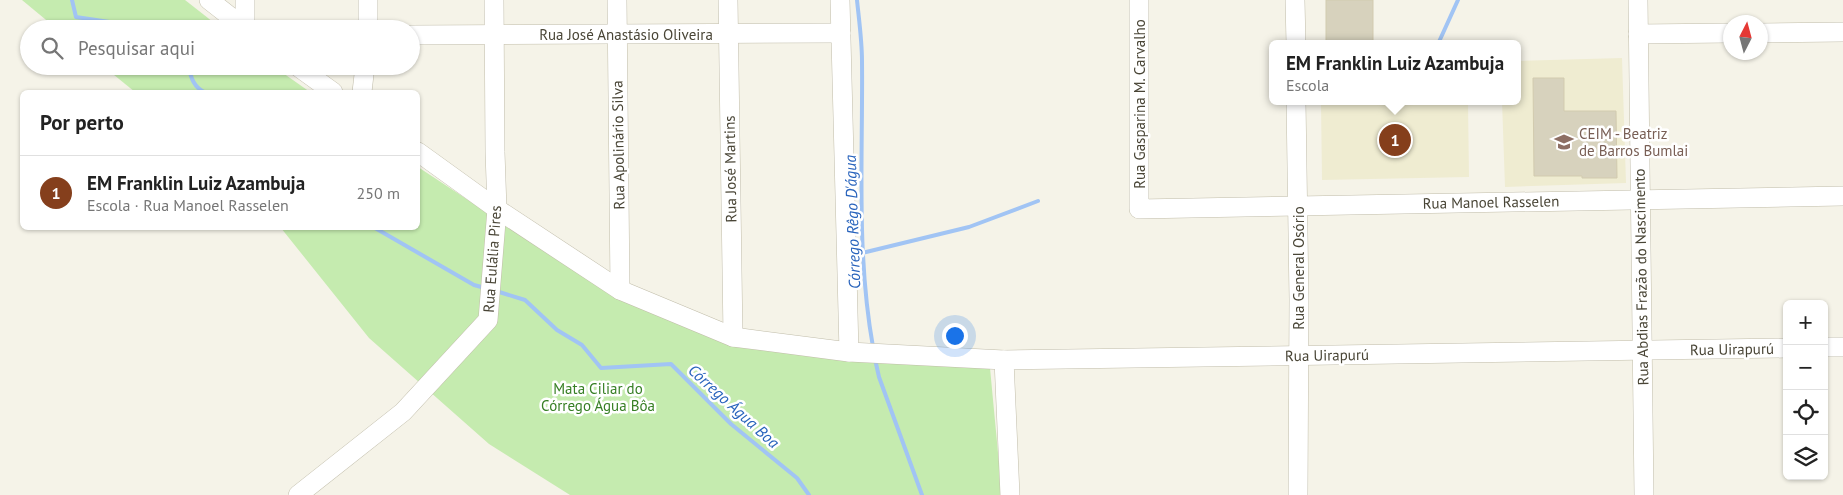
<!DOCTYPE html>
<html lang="pt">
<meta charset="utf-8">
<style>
body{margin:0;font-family:"PT Sans",sans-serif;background:#f6f6f6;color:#222}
.controls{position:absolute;right:15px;bottom:15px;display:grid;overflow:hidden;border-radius:8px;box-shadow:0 1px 4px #0004}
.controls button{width:45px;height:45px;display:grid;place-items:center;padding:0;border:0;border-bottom:1px solid #e0e0e0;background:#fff;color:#222;font:25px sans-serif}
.compass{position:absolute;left:1723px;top:15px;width:45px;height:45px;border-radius:50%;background:#fff;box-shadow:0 1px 4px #0004;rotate:6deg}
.you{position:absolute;left:954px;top:335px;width:18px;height:18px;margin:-12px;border:4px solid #fff;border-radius:50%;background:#1a73e8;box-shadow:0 0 0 8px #1a73e833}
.badge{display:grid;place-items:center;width:32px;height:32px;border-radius:50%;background:#853f1c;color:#fff;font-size:16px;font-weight:700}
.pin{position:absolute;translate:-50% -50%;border:2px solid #fff;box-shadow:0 1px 5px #0006}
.popup{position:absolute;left:1269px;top:40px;width:252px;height:65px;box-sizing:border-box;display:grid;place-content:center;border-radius:8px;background:#fff;filter:drop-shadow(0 1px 4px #0005);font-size:16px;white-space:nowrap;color:#767676}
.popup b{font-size:19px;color:#222}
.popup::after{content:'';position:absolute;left:50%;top:100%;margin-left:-10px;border:10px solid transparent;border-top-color:#fff}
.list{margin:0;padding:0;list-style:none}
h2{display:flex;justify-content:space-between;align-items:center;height:65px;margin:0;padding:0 20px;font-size:21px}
h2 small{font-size:16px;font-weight:400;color:#767676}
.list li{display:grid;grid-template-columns:32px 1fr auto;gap:15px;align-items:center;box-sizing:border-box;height:75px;padding:0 20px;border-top:1px solid #e0e0e0}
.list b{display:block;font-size:19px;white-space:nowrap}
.list p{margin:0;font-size:16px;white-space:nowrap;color:#767676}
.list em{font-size:16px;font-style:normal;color:#767676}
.icon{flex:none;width:28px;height:28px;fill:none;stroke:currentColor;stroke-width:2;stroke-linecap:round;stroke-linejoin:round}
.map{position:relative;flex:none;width:1843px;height:495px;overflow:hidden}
.search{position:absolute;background:#fff;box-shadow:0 1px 4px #0004;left:20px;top:20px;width:400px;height:55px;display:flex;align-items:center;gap:12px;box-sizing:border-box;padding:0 18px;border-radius:28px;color:#767676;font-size:19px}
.panel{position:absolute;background:#fff;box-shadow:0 1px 4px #0004;left:20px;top:90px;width:400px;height:140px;border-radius:8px}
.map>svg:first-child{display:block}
.education{fill:#efecd1}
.green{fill:#c5ebaf}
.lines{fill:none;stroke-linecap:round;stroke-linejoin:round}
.stream{stroke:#a1c4f4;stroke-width:4}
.building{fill:#d7d2bd;stroke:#d2cbaf}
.minor-casing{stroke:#c1bdaa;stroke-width:20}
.minor{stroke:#fff;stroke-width:19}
.labels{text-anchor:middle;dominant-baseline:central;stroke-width:5;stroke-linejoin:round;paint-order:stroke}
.street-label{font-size:15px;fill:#494536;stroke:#fff}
.education-label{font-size:15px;fill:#785e54;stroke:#fff;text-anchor:start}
.park-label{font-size:15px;fill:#377f25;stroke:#fff}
.water-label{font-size:16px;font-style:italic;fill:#2863bc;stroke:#fff}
</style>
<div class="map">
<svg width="1843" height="495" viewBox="0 0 1843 495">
<rect width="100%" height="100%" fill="#f5f3e8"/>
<g class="education">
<polygon points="1622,58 1626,183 1505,187 1502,101 1518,101 1518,61"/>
<polygon points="1468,102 1469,177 1322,180 1321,104"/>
</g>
<g class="green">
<polygon points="22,0 185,0 222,29 57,29"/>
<polygon points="103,66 273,66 310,92 135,92"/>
<polygon points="418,167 618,299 734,344 990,368 1002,495 570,495 489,444 369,338 281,228 418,228"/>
</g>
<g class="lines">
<g class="stream">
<polyline points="72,0 76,17 116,23 122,29"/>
<path d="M857,0C859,20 862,41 862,61C863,156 856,252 873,347"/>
<polyline points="1438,44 1458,0"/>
<path d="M189,66C190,76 194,87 204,92"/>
<polyline points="375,228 474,285 485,288"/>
<polyline points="862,253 969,227 1038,201"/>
<polyline points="496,291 525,300 557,330 582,345 601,368 671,364 731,424 797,478 809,495"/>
<polyline points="875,359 879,377 922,495"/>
</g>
</g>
<g class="building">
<rect x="1326" y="0" width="47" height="44"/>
<polygon points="1533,78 1564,78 1564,111 1616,111 1617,178 1582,178 1582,176 1534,176"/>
</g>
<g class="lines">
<g class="minor-casing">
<g id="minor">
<polyline points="209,0 246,29"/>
<polyline points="245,0 245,28"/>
<polyline points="368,0 368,29"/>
<polyline points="617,0 620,290"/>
<polyline points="728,0 733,337"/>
<polyline points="840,0 849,352"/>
<polyline points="1139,0 1139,209 1843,196"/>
<polyline points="1295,0 1296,44"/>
<polyline points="1638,0 1644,495"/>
<polyline points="1760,33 1843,32"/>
<polyline points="1638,34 1730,33"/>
<polyline points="411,35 841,33"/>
<polyline points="297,66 333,92"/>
<polyline points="362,92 365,66"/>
<polyline points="1296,101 1299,299 1298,495"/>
<polyline points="418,152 497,209 620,290 733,337 849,352 1004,360 1787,348"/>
<polyline points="1824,347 1843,347"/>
<polyline points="1004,360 1010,495"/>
<polyline points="298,495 403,412 488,320 497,209 495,152 494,0"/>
</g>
</g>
<use href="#minor" class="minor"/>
</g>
<defs>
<g id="school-bare" transform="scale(1.5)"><path d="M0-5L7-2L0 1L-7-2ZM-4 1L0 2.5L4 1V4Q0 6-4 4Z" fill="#8d6e63" stroke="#fff" stroke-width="2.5" paint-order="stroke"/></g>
</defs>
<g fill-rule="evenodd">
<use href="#school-bare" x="1564" y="142"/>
</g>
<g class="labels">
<g class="street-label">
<text x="626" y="34">Rua José Anastásio Oliveira</text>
<text transform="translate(1139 104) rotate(-90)">Rua Gasparina M. Carvalho</text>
<text transform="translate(618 145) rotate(-91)">Rua Apolinário Silva</text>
<text transform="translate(730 169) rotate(-91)">Rua José Martins</text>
<text transform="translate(1491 202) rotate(-1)">Rua Manoel Rasselen</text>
<text transform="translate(492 259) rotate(-86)">Rua Eulália Pires</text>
<text transform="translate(1298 268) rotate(-90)">Rua General Osório</text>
<text transform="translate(1641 277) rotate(-91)">Rua Abdias Frazão do Nascimento</text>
<text transform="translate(1732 349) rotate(-1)">Rua Uirapurú</text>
<text transform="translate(1327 355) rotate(-1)">Rua Uirapurú</text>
</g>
<g class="education-label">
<text x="1579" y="133">CEIM - Beatriz<tspan x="1579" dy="17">de Barros Bumlai</tspan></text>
</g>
<g class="park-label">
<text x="598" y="388">Mata Ciliar do<tspan x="598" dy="17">Córrego Água Bôa</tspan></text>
</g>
<g class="water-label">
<text transform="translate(852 222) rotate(-92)">Córrego Rêgo D'água</text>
<text transform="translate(734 406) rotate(42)">Córrego Água Boa</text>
</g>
</g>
</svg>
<div class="controls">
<button>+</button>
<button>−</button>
<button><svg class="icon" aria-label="locate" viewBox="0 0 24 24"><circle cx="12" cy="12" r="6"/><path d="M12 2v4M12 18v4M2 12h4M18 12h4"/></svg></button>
<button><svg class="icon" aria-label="layers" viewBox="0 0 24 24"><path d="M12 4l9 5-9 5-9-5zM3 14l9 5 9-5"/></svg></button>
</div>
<svg class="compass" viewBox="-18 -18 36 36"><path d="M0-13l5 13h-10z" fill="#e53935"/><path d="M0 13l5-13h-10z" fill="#767676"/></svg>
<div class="you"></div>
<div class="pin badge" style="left:1395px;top:140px">1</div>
<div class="popup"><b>EM Franklin Luiz Azambuja</b>Escola</div>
<div class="search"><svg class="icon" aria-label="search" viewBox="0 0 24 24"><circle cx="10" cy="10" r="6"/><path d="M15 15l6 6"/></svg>Pesquisar aqui</div>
<section class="panel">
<h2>Por perto<small></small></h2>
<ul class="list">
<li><span class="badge">1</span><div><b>EM Franklin Luiz Azambuja</b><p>Escola · Rua Manoel Rasselen</p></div><em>250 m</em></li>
</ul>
</section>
</div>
